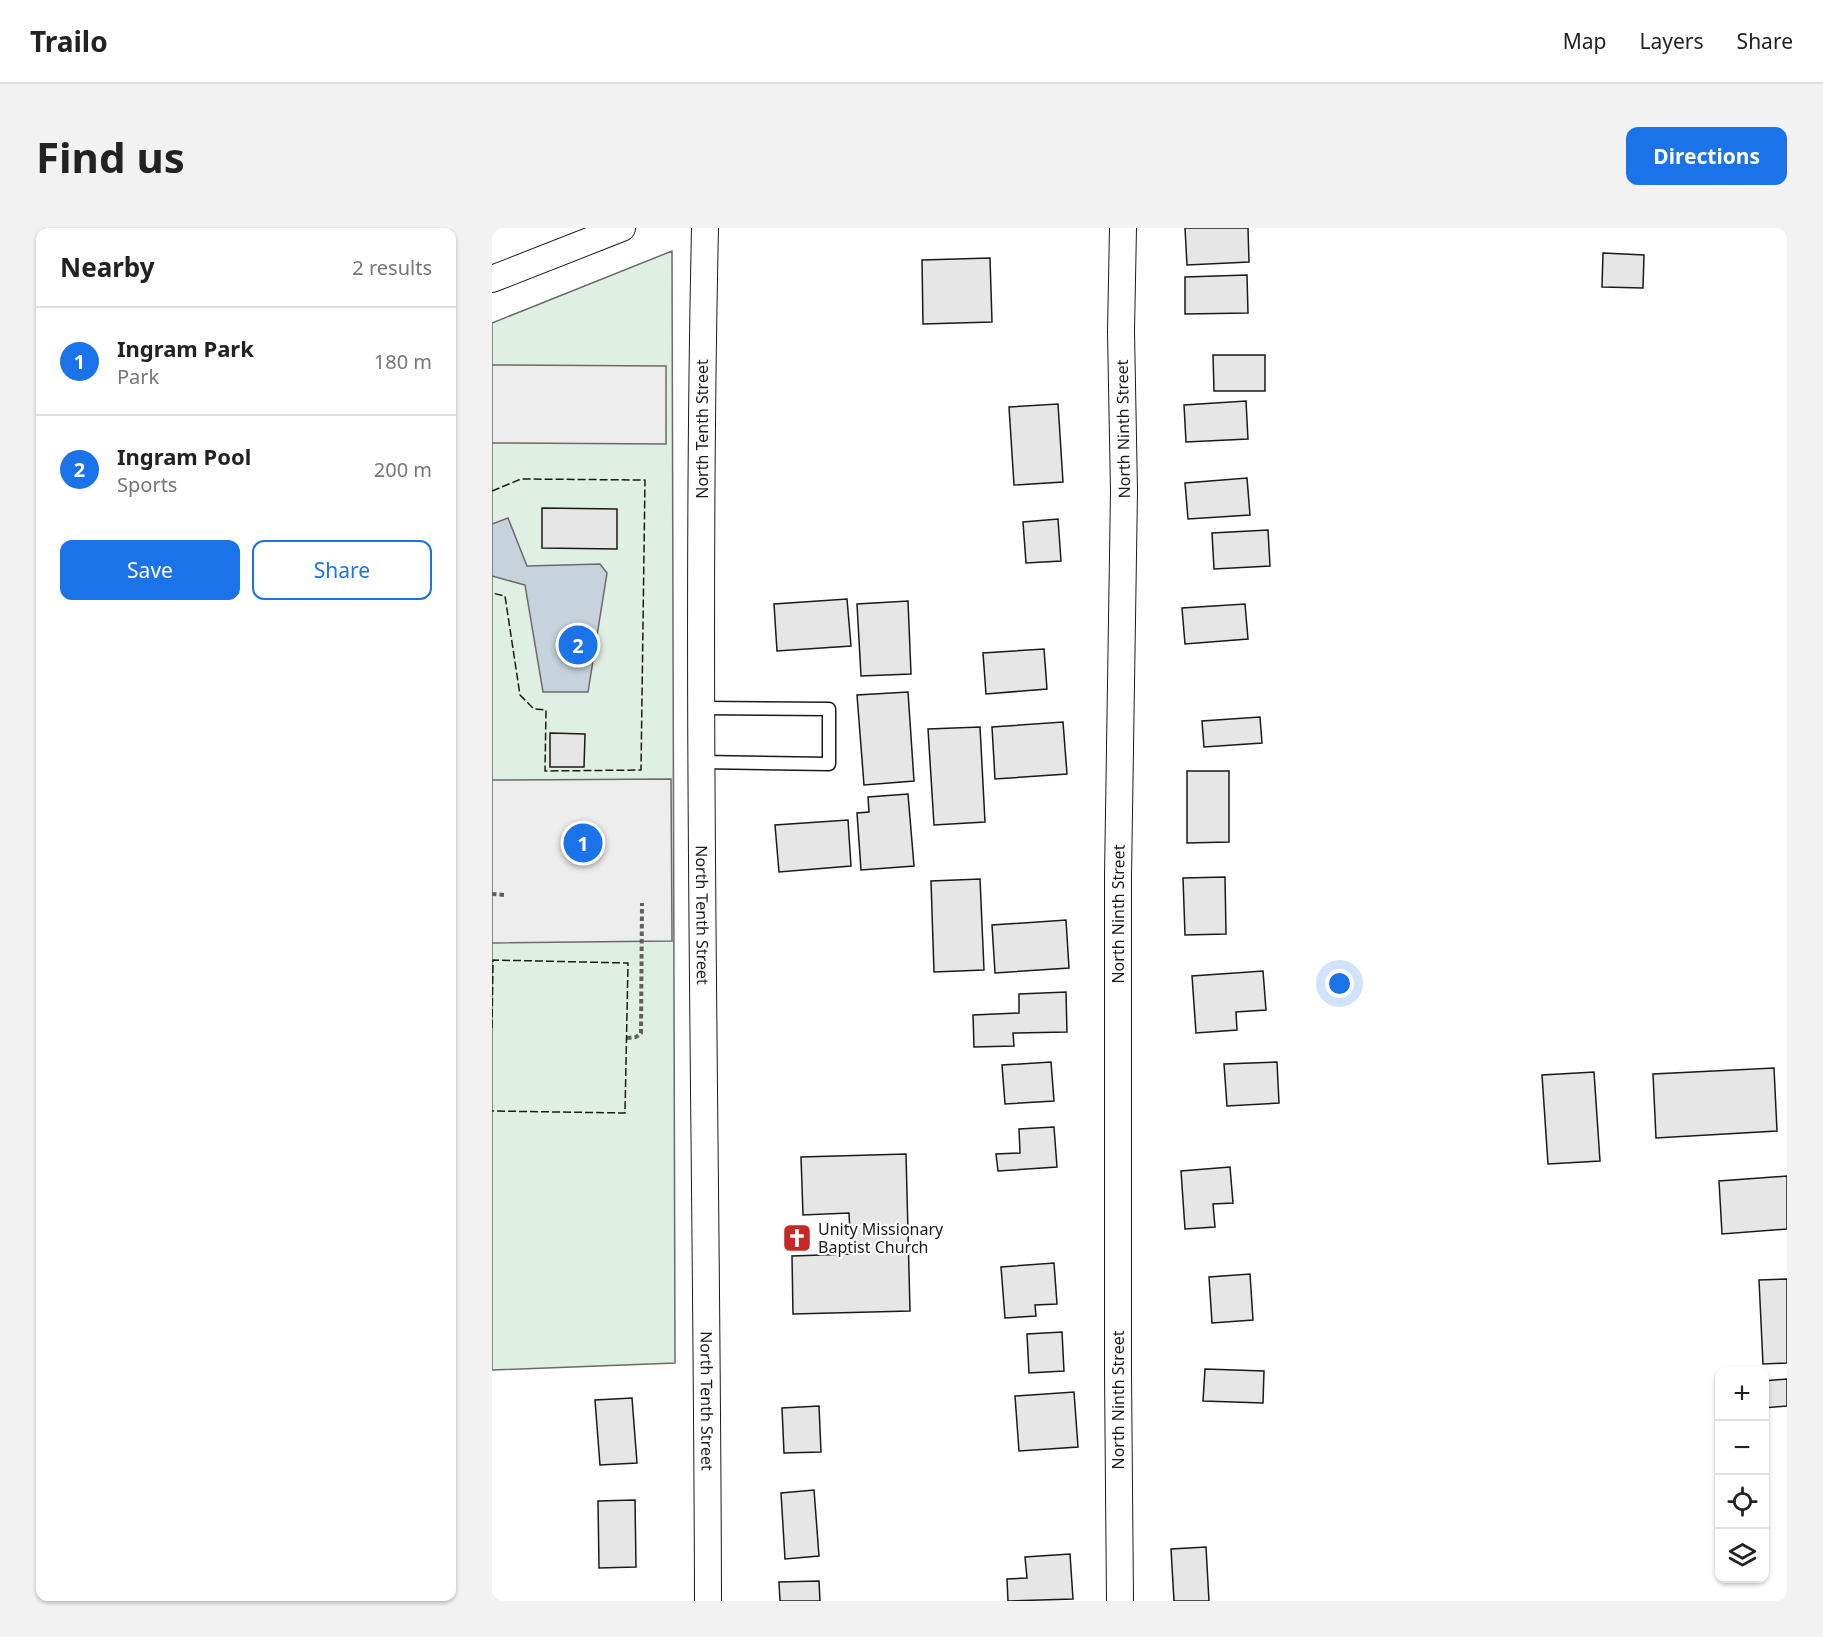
<!DOCTYPE html>
<meta charset="utf-8">
<style>
body{margin:0;font-family:"Noto Sans",sans-serif;background:#f2f2f2;color:#222}
.controls{position:absolute;right:18px;bottom:18px;display:grid;overflow:hidden;border-radius:12px;box-shadow:0 2px 4px #0004}
.controls button{width:54px;height:54px;display:grid;place-items:center;padding:0;border:0;border-bottom:2px solid #e0e0e0;background:#fff;color:#222;font:30px sans-serif}
.you{position:absolute;left:848px;top:756px;width:21px;height:21px;margin:-15px;border:4px solid #fff;border-radius:50%;background:#1a73e8;box-shadow:0 0 0 9px #1a73e833}
.badge{display:grid;place-items:center;width:39px;height:39px;border-radius:50%;background:#1a73e8;color:#fff;font-size:20px;font-weight:700}
.pin{position:absolute;translate:-50% -50%;border:3px solid #fff;box-shadow:0 2px 6px #0006}
.list{margin:0;padding:0;list-style:none}
h2{display:flex;justify-content:space-between;align-items:center;height:78px;margin:0;padding:0 24px;font-size:26px}
h2 small{font-size:20px;font-weight:400;color:#767676}
.list li{display:grid;grid-template-columns:39px 1fr auto;gap:18px;align-items:center;box-sizing:border-box;height:108px;padding:0 24px;border-top:2px solid #e0e0e0}
.list b{display:block;font-size:22px;white-space:nowrap}
.list p{margin:0;font-size:20px;white-space:nowrap;color:#767676}
.list em{font-size:20px;font-style:normal;color:#767676}
.actions{display:flex;gap:12px;padding:18px 24px}
.actions a{flex:1;padding:14px 0;border:2px solid #1a73e8;border-radius:12px;text-align:center;font-size:21px;color:#1a73e8}
.actions .main{background:#1a73e8;color:#fff}
.icon{flex:none;width:33px;height:33px;fill:none;stroke:currentColor;stroke-width:2;stroke-linecap:round;stroke-linejoin:round}
.map{position:relative;flex:none;width:1295px;height:1373px;overflow:hidden;border-radius:12px}
header{display:flex;align-items:center;gap:36px;box-sizing:border-box;height:84px;padding:0 30px;background:#fff;border-bottom:2px solid #e0e0e0}
header strong{font-size:28px}
nav{display:flex;gap:33px;margin-inline-start:auto;font-size:21px}
.intro{display:flex;align-items:center;justify-content:space-between;box-sizing:border-box;height:144px;padding:0 36px}
h1{margin:0;font-size:42px}
.button{padding:15px 27px;border-radius:12px;background:#1a73e8;color:#fff;font-size:21px;font-weight:700}
main{display:flex;gap:36px;padding:0 36px}
aside{flex:1;background:#fff;border-radius:12px;box-shadow:0 2px 4px #0004}
.map>svg:first-child{display:block}
.green{fill:#e0efe3;stroke:#6a6a6a;stroke-width:1.5}
.parking{fill:#ededed;stroke:#6a6a6a;stroke-width:1.5}
.water{fill:#c6d2dc;stroke:#6a6a6a;stroke-width:1.5}
.building{fill:#e6e6e6;stroke:#1a1a1a;stroke-width:1.5}
.lines{fill:none;stroke-linecap:round;stroke-linejoin:round}
.lane-casing{stroke:#1a1a1a;stroke-width:15}
.street-casing{stroke:#1a1a1a;stroke-width:28}
.path{stroke:#5f5f5f;stroke-width:4;stroke-dasharray:4.5 3;stroke-linecap:butt}
.lane{stroke:#fff;stroke-width:12}
.street{stroke:#fff;stroke-width:26}
.fence{stroke:#1a1a1a;stroke-width:1.5;stroke-dasharray:8 3;stroke-linecap:butt}
.labels{text-anchor:middle;dominant-baseline:central;stroke-width:4.5;stroke-linejoin:round;paint-order:stroke}
.street-label{font-size:16px;fill:#1a1a1a;stroke:#fff}
.poi-label{font-size:16px;fill:#1a1a1a;stroke:#fff;text-anchor:start}
</style>
<header>
<strong>Trailo</strong>
<nav><a>Map</a><a>Layers</a><a>Share</a></nav>
</header>
<div class="intro"><h1>Find us</h1><a class="button">Directions</a></div>
<main>
<aside>
<h2>Nearby<small>2 results</small></h2>
<ul class="list">
<li><span class="badge">1</span><div><b>Ingram Park</b><p>Park</p></div><em>180 m</em></li>
<li><span class="badge">2</span><div><b>Ingram Pool</b><p>Sports</p></div><em>200 m</em></li>
</ul>
<div class="actions"><a class="main">Save</a><a>Share</a></div>
</aside>
<div class="map">
<svg width="1295" height="1373" viewBox="0 0 1295 1373">
<rect width="100%" height="100%" fill="#fff"/>
<polygon class="green" points="180,23 183,1135 0,1142 0,95"/>
<g class="parking">
<polygon points="0,137 174,138 174,216 0,215"/>
<polygon points="179,551 180,713 0,715 0,552"/>
</g>
<polygon class="water" points="16,290 35,338 108,336 115,345 96,464 51,464 33,357 0,348 0,296"/>
<g class="building">
<polygon points="693,0 756,0 757,34 695,37"/>
<polygon points="1111,25 1152,27 1151,60 1110,59"/>
<polygon points="498,30 500,94 431,96 430,32"/>
<polygon points="755,47 756,85 693,86 693,49"/>
<polygon points="721,127 773,127 773,163 722,163"/>
<polygon points="754,173 756,211 694,214 692,177"/>
<polygon points="566,176 571,254 522,257 517,179"/>
<polygon points="755,250 758,287 696,291 693,255"/>
<polygon points="50,280 125,281 125,321 50,320"/>
<polygon points="566,291 569,333 534,335 531,294"/>
<polygon points="776,302 778,338 722,341 720,305"/>
<polygon points="355,371 359,418 285,423 282,376"/>
<polygon points="416,373 419,446 369,448 365,376"/>
<polygon points="753,376 756,411 693,416 690,380"/>
<polygon points="552,421 555,461 494,466 491,425"/>
<polygon points="416,464 422,553 372,557 365,467"/>
<polygon points="768,489 770,515 712,519 710,493"/>
<polygon points="571,494 575,546 503,551 500,499"/>
<polygon points="488,499 493,594 442,597 436,501"/>
<polygon points="58,505 93,506 92,539 58,539"/>
<polygon points="695,543 737,543 737,614 695,615"/>
<polygon points="416,566 422,638 369,642 365,585 377,584 376,569"/>
<polygon points="356,592 359,638 287,644 283,597"/>
<polygon points="733,649 734,706 693,707 691,650"/>
<polygon points="488,651 492,742 442,744 439,653"/>
<polygon points="574,692 577,740 503,745 500,697"/>
<polygon points="771,743 774,782 744,784 745,802 704,805 700,748"/>
<polygon points="574,764 575,804 521,805 522,818 482,819 481,787 527,785 527,766"/>
<polygon points="559,834 562,873 513,876 510,837"/>
<polygon points="785,834 787,875 735,878 732,836"/>
<polygon points="1282,840 1285,903 1164,910 1161,846"/>
<polygon points="1102,844 1108,933 1056,936 1050,847"/>
<polygon points="562,899 565,939 506,943 504,926 528,925 527,901"/>
<polygon points="414,926 418,1083 301,1086 300,1028 359,1026 357,985 311,987 309,929"/>
<polygon points="738,939 741,975 721,976 723,999 693,1001 689,943"/>
<polygon points="1295,948 1295,1001 1230,1006 1227,953"/>
<polygon points="562,1035 565,1076 543,1077 544,1088 513,1090 509,1039"/>
<polygon points="758,1046 761,1092 720,1095 717,1049"/>
<polygon points="1295,1051 1295,1135 1271,1136 1267,1052"/>
<polygon points="570,1104 572,1143 537,1145 535,1106"/>
<polygon points="713,1141 772,1143 771,1175 711,1173"/>
<polygon points="1295,1151 1295,1178 1272,1180 1272,1153"/>
<polygon points="582,1164 586,1219 527,1223 523,1168"/>
<polygon points="140,1170 145,1235 108,1237 103,1172"/>
<polygon points="327,1178 329,1224 292,1225 290,1180"/>
<polygon points="322,1262 327,1328 293,1331 289,1265"/>
<polygon points="143,1272 144,1339 107,1340 106,1273"/>
<polygon points="714,1319 717,1373 682,1373 679,1321"/>
<polygon points="578,1326 581,1371 516,1373 515,1351 535,1350 533,1329"/>
<polygon points="327,1353 328,1373 288,1373 287,1354"/>
</g>
<g class="lines">
<g class="lane-casing">
<polyline id="lane" points="209,534 337,536 337,481 210,480"/>
</g>
<g class="street-casing">
<g id="street">
<path id="s1" d="M213,0C203,458 215,915 216,1373"/>
<polyline points="0,51 130,0"/>
<path id="s2" d="M628,1373L626,1145V649L632,263L629,104L631,0"/>
</g>
</g>
<g class="path">
<polyline points="0,666 13,667"/>
<polyline points="135,810 144,809 149,805 150,675"/>
</g>
<use href="#lane" class="lane"/>
<use href="#street" class="street"/>
<g class="fence">
<polyline points="0,263 29,251 153,252 149,542 53,543 54,482 42,481 28,467 13,368 0,365"/>
<polyline points="0,800 1,732 136,735 133,885 0,883"/>
</g>
</g>
<defs>
<g id="church-square" transform="scale(1.5)"><rect x="-9" y="-9" width="18" height="18" rx="4" fill="#c62828" stroke="#fff"/><path d="M-1.2-6h2.4v3.5h3.3v2.4h-3.3V6h-2.4V-.1h-3.3v-2.4h3.3Z" fill="#fff"/></g>
</defs>
<g fill-rule="evenodd">
<use href="#church-square" x="305" y="1010"/>
</g>
<g class="labels">
<g class="street-label">
<text transform="translate(210 201) rotate(-90)">North Tenth Street</text>
<text transform="translate(631 201) rotate(-91)">North Ninth Street</text>
<text stroke="none"><textPath href="#s1" startOffset="687">North Tenth Street</textPath></text>
<text stroke="none"><textPath href="#s2" startOffset="687">North Ninth Street</textPath></text>
<text stroke="none"><textPath href="#s1" startOffset="1173">North Tenth Street</textPath></text>
<text transform="translate(626 1172) rotate(-90)">North Ninth Street</text>
</g>
<g class="poi-label">
<text x="326" y="1001">Unity Missionary<tspan x="326" dy="18">Baptist Church</tspan></text>
</g>
</g>
</svg>
<div class="controls">
<button>+</button>
<button>−</button>
<button><svg class="icon" aria-label="locate" viewBox="0 0 24 24"><circle cx="12" cy="12" r="6"/><path d="M12 2v4M12 18v4M2 12h4M18 12h4"/></svg></button>
<button><svg class="icon" aria-label="layers" viewBox="0 0 24 24"><path d="M12 4l9 5-9 5-9-5zM3 14l9 5 9-5"/></svg></button>
</div>
<div class="you"></div>
<div class="pin badge" style="left:91px;top:615px">1</div>
<div class="pin badge" style="left:86px;top:417px">2</div>
</div>
</main>
